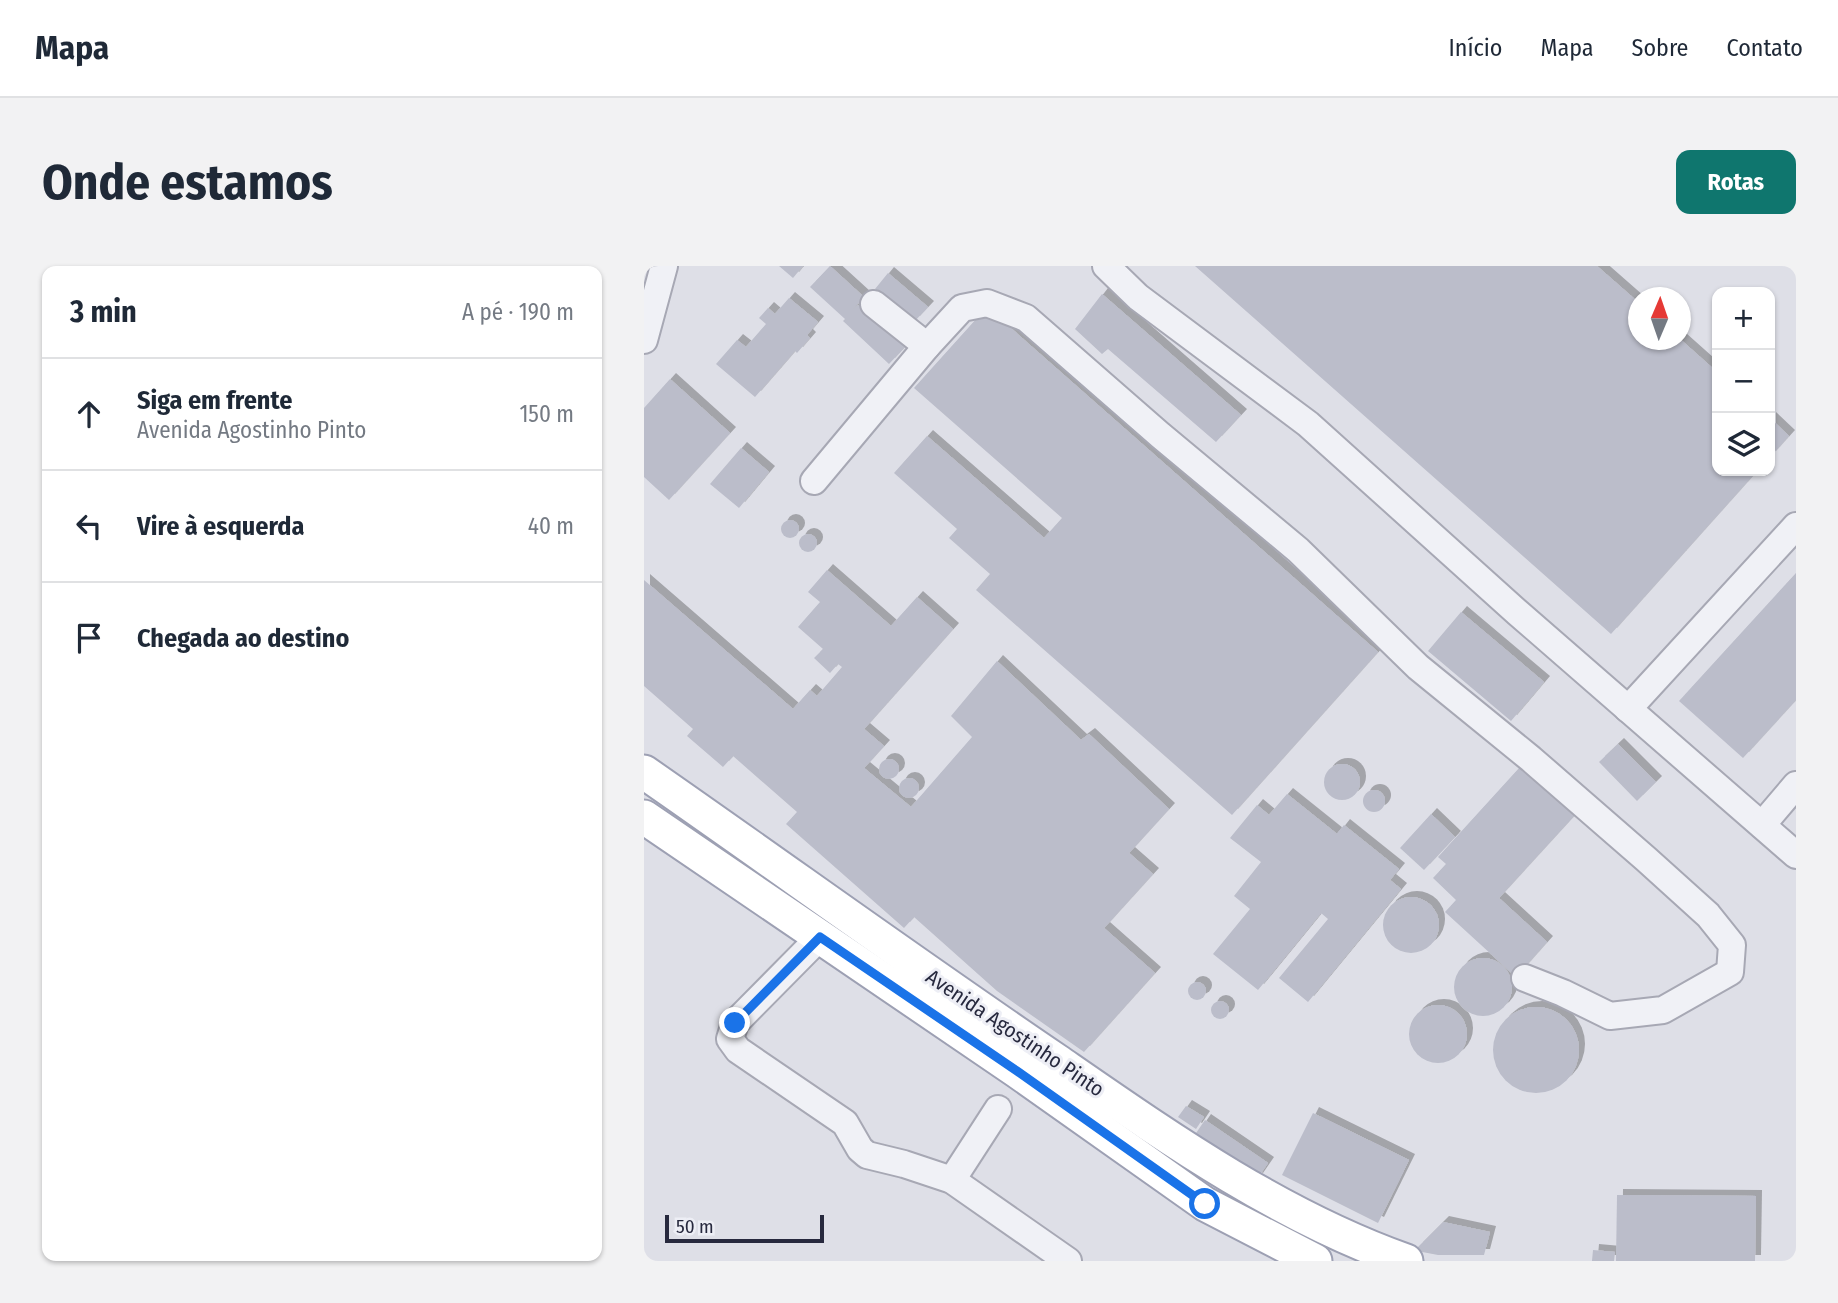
<!DOCTYPE html>
<html lang="pt">
<meta charset="utf-8">
<style>
body{margin:0;font-family:"Fira Sans Condensed",sans-serif;background:#f2f2f3;color:#1f2937}
.controls{position:absolute;right:21px;top:21px;display:grid;overflow:hidden;border-radius:14px;box-shadow:0 2px 5px #0004}
.controls button{width:63px;height:63px;display:grid;place-items:center;padding:0;border:0;border-bottom:2px solid #e0e1e3;background:#fff;color:#1f2937;font:35px sans-serif}
.compass{position:absolute;left:984px;top:21px;width:63px;height:63px;border-radius:50%;background:#fff;box-shadow:0 2px 5px #0004;rotate:2deg}
.scale{position:absolute;left:21px;bottom:18px;width:159px;box-sizing:border-box;padding-left:7px;border:4px solid #27293e;border-top:0;font-size:19px;line-height:24px;white-space:nowrap;color:#27293e;-webkit-text-stroke:5px #edeef5;paint-order:stroke}
.stop{position:absolute;width:21px;height:21px;margin:-16px;border:5px solid #1a73e8;border-radius:50%;background:#fff}
.stop.end{background:#1a73e8;border-color:#fff;box-shadow:0 2px 7px #0008}
.list{margin:0;padding:0;list-style:none}
h2{display:flex;justify-content:space-between;align-items:center;height:91px;margin:0;padding:0 28px;font-size:30px}
h2 small{font-size:23px;font-weight:400;color:#747a83}
.list li{display:grid;grid-template-columns:46px 1fr auto;gap:21px;align-items:center;box-sizing:border-box;height:112px;padding:0 28px;border-top:2px solid #e0e1e3}
.list b{display:block;font-size:26px;white-space:nowrap}
.list p{margin:0;font-size:23px;white-space:nowrap;color:#747a83}
.list em{font-size:23px;font-style:normal;color:#747a83}
.icon{flex:none;width:38px;height:38px;fill:none;stroke:currentColor;stroke-width:2;stroke-linecap:round;stroke-linejoin:round}
.map{position:relative;flex:none;width:1152px;height:995px;overflow:hidden;border-radius:14px}
header{display:flex;align-items:center;gap:42px;box-sizing:border-box;height:98px;padding:0 35px;background:#fff;border-bottom:2px solid #e0e1e3}
header strong{font-size:33px}
nav{display:flex;gap:38px;margin-inline-start:auto;font-size:24px}
.intro{display:flex;align-items:center;justify-content:space-between;box-sizing:border-box;height:168px;padding:0 42px}
h1{margin:0;font-size:49px}
.button{padding:18px 32px;border-radius:14px;background:#0f766e;color:#fff;font-size:24px;font-weight:700}
main{display:flex;gap:42px;padding:0 42px}
aside{flex:1;background:#fff;border-radius:14px;box-shadow:0 2px 5px #0004}
.map>svg:first-child{display:block}
.building{fill:#bbbdca;filter:url(#shadow)}
.lines{fill:none;stroke-linecap:round;stroke-linejoin:round}
.minor-casing{stroke:#a7a8b4;stroke-width:30}
.major-casing{stroke:#9da0b3;stroke-width:37}
.minor{stroke:#f0f1f6;stroke-width:26}
.major{stroke:#fff;stroke-width:33}
.route{stroke:#1a73e8;stroke-width:9}
.labels{text-anchor:middle;dominant-baseline:central;stroke-width:6;stroke-linejoin:round;paint-order:stroke}
.street-label{font-size:21px;fill:#27293e;stroke:#edeef5}
</style>
<header>
<strong>Mapa</strong>
<nav><a>Início</a><a>Mapa</a><a>Sobre</a><a>Contato</a></nav>
</header>
<div class="intro"><h1>Onde estamos</h1><a class="button">Rotas</a></div>
<main>
<aside>
<h2>3 min<small>A pé · 190 m</small></h2>
<ul class="list">
<li><svg class="icon" aria-label="ahead" viewBox="0 0 24 24"><path d="M12 20V5M6 11l6-6 6 6"/></svg><div><b>Siga em frente</b><p>Avenida Agostinho Pinto</p></div><em>150 m</em></li>
<li><svg class="icon" aria-label="left" viewBox="0 0 24 24"><path d="M17 20v-9H6M10 6l-5 5 5 5"/></svg><div><b>Vire à esquerda</b></div><em>40 m</em></li>
<li><svg class="icon" aria-label="arrive" viewBox="0 0 24 24"><path d="M6 21V4h12l-3 4 3 4H6"/></svg><div><b>Chegada ao destino</b></div></li>
</ul>
</aside>
<div class="map">
<svg width="1152" height="995" viewBox="0 0 1152 995">
<defs>
<filter id="shadow"><feDropShadow dx="6" dy="-6" stdDeviation="0" flood-color="#0004"/></filter>
</defs>
<rect width="100%" height="100%" fill="#dedfe7"/>
<g class="building">
<polygon points="135,0 159,0 149,12"/>
<polygon points="186,0 220,31 208,44 214,39 261,81 245,98 199,55 201,53 166,21"/>
<polygon points="551,0 953,0 994,36 994,74 1036,73 1073,106 1073,205 1113,205 967,368"/>
<polygon points="244,7 284,41 270,56 231,23"/>
<polygon points="458,28 597,149 572,176 464,83 458,88 431,63"/>
<polygon points="145,32 174,56 163,69 166,72 153,87 151,85 111,131 72,98 93,74 102,81 122,58 115,52 124,42 131,48"/>
<polygon points="343,41 734,386 588,549 332,324 346,308 305,272 313,263 250,207 283,170 400,272 418,252 270,122"/>
<polygon points="26,113 86,167 25,234 0,211 0,142"/>
<polygon points="1126,152 1145,170 1126,191"/>
<polygon points="97,182 125,206 95,242 66,218"/>
<circle cx="146" cy="263" r="9"/>
<circle cx="164" cy="277" r="9"/>
<polygon points="183,304 247,360 273,331 309,363 220,463 240,480 220,502 267,541 328,471 307,450 353,395 437,474 445,468 525,543 485,587 509,608 460,662 511,707 440,786 353,725 270,651 260,662 142,558 153,546 89,490 79,501 43,470 49,463 0,420 0,314 149,443 166,424 173,430 198,401 194,398 186,407 170,392 179,383 154,361 176,336 164,326"/>
<polygon points="1152,307 1152,434 1099,492 1035,435"/>
<polygon points="817,346 900,416 867,455 784,385"/>
<polygon points="974,478 1012,516 993,535 955,496"/>
<circle cx="245" cy="503" r="10"/>
<circle cx="698" cy="516" r="18"/>
<polygon points="876,501 930,550 855,632 903,676 872,711 801,646 812,634 789,612 802,598 794,591"/>
<circle cx="265" cy="522" r="10"/>
<circle cx="730" cy="535" r="11"/>
<polygon points="643,528 693,568 700,559 755,603 746,614 757,623 664,736 635,712 684,653 677,647 614,724 569,688 606,643 590,630 617,596 586,572 613,539 625,549"/>
<polygon points="787,548 811,571 780,604 756,582"/>
<circle cx="767" cy="659" r="28"/>
<circle cx="839" cy="721" r="29"/>
<circle cx="553" cy="725" r="9"/>
<circle cx="576" cy="744" r="9"/>
<circle cx="794" cy="768" r="29"/>
<circle cx="892" cy="784" r="43"/>
<polygon points="542,840 560,851 552,863 534,851"/>
<polygon points="669,847 765,894 734,957 638,909"/>
<polygon points="561,854 624,897 613,913 550,870"/>
<polygon points="973,929 1112,930 1111,995 972,995"/>
<polygon points="799,956 846,966 840,989 794,989 773,985 773,982"/>
<polygon points="949,984 971,986 970,995 948,995"/>
</g>
<g class="lines">
<g class="minor-casing">
<g id="minor">
<polyline points="462,0 494,31 664,158 874,347 1152,589"/>
<polyline points="230,38 283,80"/>
<polyline points="0,74 20,0"/>
<polyline points="170,215 283,80 318,42 343,37 382,52 516,169 654,284 774,401 887,493 1002,593 1064,649 1088,679 1086,706 1019,744 966,750 919,727 881,712"/>
<polyline points="984,443 1152,260"/>
<polyline points="1118,559 1152,519"/>
<polyline points="176,671 91,757 86,773 94,784 201,857 216,883 223,889 260,898 308,914 424,995"/>
<polyline points="308,914 354,843"/>
</g>
</g>
<g class="major-casing">
<g id="major">
<path d="M0,506C138,602 274,701 413,795C523,871 635,950 762,995"/>
<polyline points="0,551 373,805 561,938 671,995"/>
</g>
</g>
<use href="#minor" class="minor"/>
<use href="#major" class="major"/>
</g>
<g class="lines">
<polyline class="route" points="91,757 176,671 373,805 561,938"/>
</g>
<g class="labels">
<g class="street-label">
<text transform="translate(371 767) rotate(34)">Avenida Agostinho Pinto</text>
</g>
</g>
</svg>
<div class="controls">
<button>+</button>
<button>−</button>
<button><svg class="icon" aria-label="layers" viewBox="0 0 24 24"><path d="M12 4l9 5-9 5-9-5zM3 14l9 5 9-5"/></svg></button>
</div>
<svg class="compass" viewBox="-18 -18 36 36"><path d="M0-13l5 13h-10z" fill="#e53935"/><path d="M0 13l5-13h-10z" fill="#747a83"/></svg>
<div class="scale">50 m</div>
<div class="stop" style="left:561px;top:938px"></div>
<div class="stop end" style="left:91px;top:757px"></div>
</div>
</main>
